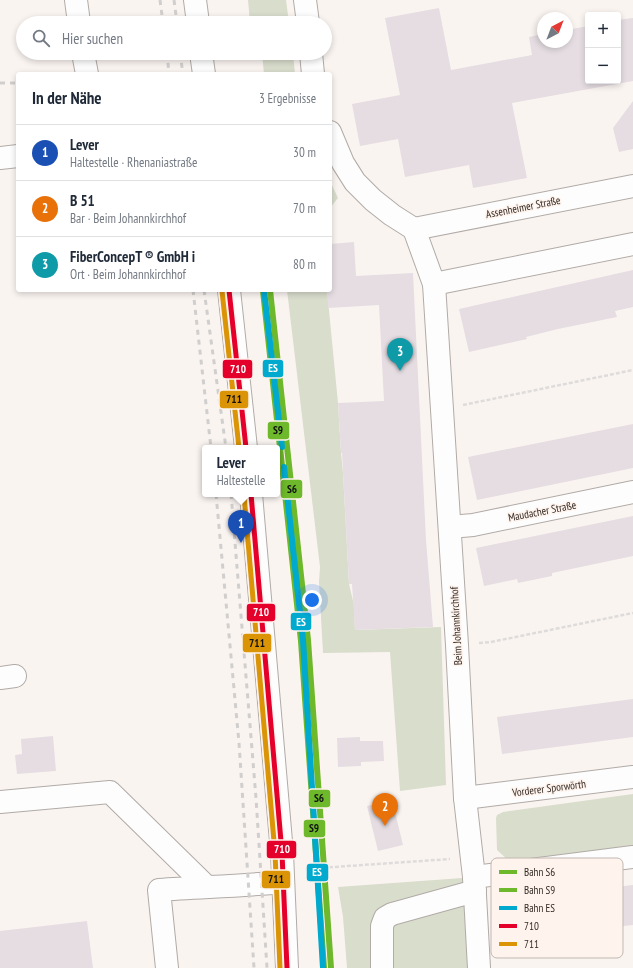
<!DOCTYPE html>
<html lang="de">
<meta charset="utf-8">
<style>
body{margin:0;font-family:"PT Sans Narrow",sans-serif;background:#f2f2f3;color:#1f2937}
.controls{position:absolute;right:12px;top:12px;display:grid;overflow:hidden;border-radius:4px;box-shadow:0 2px 6px #0003}
.controls button{width:36px;height:36px;display:grid;place-items:center;padding:0;border:0;border-bottom:1px solid #e0e1e3;background:#fff;color:#1f2937;font:20px sans-serif}
.compass{position:absolute;left:537px;top:12px;width:36px;height:36px;border-radius:50%;background:#fff;box-shadow:0 2px 6px #0003;rotate:42deg}
.you{position:absolute;left:312px;top:600px;width:14px;height:14px;margin:-10px;border:3px solid #fff;border-radius:50%;background:#1a73e8;box-shadow:0 0 0 6px #1a73e833}
.badge{display:grid;place-items:center;width:26px;height:26px;border-radius:50%;background:#1a73e8;color:#fff;font-size:13px;font-weight:700}
.pin{position:absolute;translate:-50% -33px;filter:drop-shadow(0 1px 2px #0008)}
.pin::after{content:'';position:absolute;top:21px;width:14px;height:12px;background:inherit;clip-path:polygon(0 0,100% 0,50% 100%)}
.popup{position:absolute;left:202px;top:445px;width:78px;height:52px;box-sizing:border-box;display:grid;place-content:center;border-radius:4px;background:#fff;filter:drop-shadow(0 1px 3px #0005);font-size:13px;white-space:nowrap;color:#747a83}
.popup b{font-size:15px;color:#1f2937}
.popup::after{content:'';position:absolute;left:50%;top:100%;margin-left:-8px;border:8px solid transparent;border-top-color:#fff}
.list{margin:0;padding:0;list-style:none}
h2{display:flex;justify-content:space-between;align-items:center;height:52px;margin:0;padding:0 16px;font-size:17px}
h2 small{font-size:13px;font-weight:400;color:#747a83}
.list li{display:grid;grid-template-columns:26px 1fr auto;gap:12px;align-items:center;box-sizing:border-box;height:56px;padding:0 16px;border-top:1px solid #e0e1e3}
.list b{display:block;font-size:15px;white-space:nowrap}
.list p{margin:0;font-size:13px;white-space:nowrap;color:#747a83}
.list em{font-size:13px;font-style:normal;color:#747a83}
.icon{flex:none;width:22px;height:22px;fill:none;stroke:currentColor;stroke-width:2;stroke-linecap:round;stroke-linejoin:round}
.map{position:relative;flex:none;width:633px;height:968px;overflow:hidden}
.search{position:absolute;background:#fff;box-shadow:0 2px 6px #0003;left:16px;top:16px;width:316px;height:44px;display:flex;align-items:center;gap:10px;box-sizing:border-box;padding:0 14px;border-radius:22px;color:#747a83;font-size:15px}
.panel{position:absolute;background:#fff;box-shadow:0 2px 6px #0003;left:16px;top:72px;width:316px;height:220px;border-radius:4px}
.map>svg:first-child{display:block}
.green{fill:#d9ddcc}
.building{fill:#e5dde2}
.lines{fill:none;stroke-linecap:round;stroke-linejoin:round}
.minor-casing{stroke:#b1aba7;stroke-width:24}
.path{stroke:#dedcdb;stroke-width:2.5;stroke-dasharray:4 2;stroke-linecap:butt}
.minor{stroke:#fefdfd;stroke-width:22}
.rail{stroke:#d0cfcd;stroke-width:3;stroke-dasharray:5 5;stroke-linecap:butt}
.bus-1-casing{stroke:#fef3ed;stroke-width:8}
.bus-2-casing{stroke:#fef3ed;stroke-width:8}
.bus-1{stroke:#e4002b;stroke-width:5}
.bus-2{stroke:#da9406;stroke-width:5}
.rail-1-casing{stroke:#fef3ed;stroke-width:9}
.rail-2-casing{stroke:#fef3ed;stroke-width:9}
.rail-3-casing{stroke:#fef3ed;stroke-width:9}
.rail-1{stroke:#6db82b;stroke-width:6}
.rail-2{stroke:#6db82b;stroke-width:6}
.rail-3{stroke:#00a9ce;stroke-width:6}
.labels{text-anchor:middle;dominant-baseline:central;stroke-width:3;stroke-linejoin:round;paint-order:stroke}
.street-label{font-size:11px;fill:#342b25;stroke:#fef3ed}
.key{fill:#fef3ed;stroke:#c1b7b1;stroke-width:1}
.key-label{font-size:11px;fill:#342b25}
.line-badge{stroke:#fef3ed;stroke-width:1.5}
.badge-label{font-size:11px;text-anchor:middle;font-weight:bold;fill:#fff}
.pale-badge-label{font-size:11px;text-anchor:middle;font-weight:bold;fill:#111}
</style>
<div class="map">
<svg width="633" height="968" viewBox="0 0 633 968">
<rect width="100%" height="100%" fill="#faf4f1"/>
<g class="green">
<polygon points="248,0 286,0 289,23 250,23"/>
<polygon points="262,53 293,53 295,74 264,74"/>
<polygon points="330,181 338,198 330,208"/>
<polygon points="287,290 327,290 338,403 341,453 343,473 349,584 354,605 355,630 441,627 446,785 400,791 390,652 323,653 319,582 320,567"/>
<polygon points="633,794 633,846 510,865 509,861 497,850 496,818 497,815 503,812"/>
<polygon points="462,878 466,912 469,968 347,968 343,917 338,887"/>
</g>
<g class="building">
<polygon points="439,8 451,70 532,55 529,37 543,34 543,42 567,42 567,30 588,26 588,81 618,81 618,20 633,18 633,81 512,103 527,178 473,188 469,165 405,177 398,139 360,146 352,104 400,95 385,18"/>
<polygon points="633,101 633,149 619,152 613,128"/>
<polygon points="354,242 356,276 413,273 426,540 433,627 355,630 352,584 349,584 342,453 341,453 338,403 384,401 379,305 328,308 327,290 330,290 330,244"/>
<polygon points="633,270 633,307 615,311 617,317 558,329 526,337 527,339 469,352 459,309"/>
<polygon points="633,424 633,468 477,500 468,457"/>
<polygon points="633,516 633,556 552,573 552,576 518,583 517,579 484,586 476,548"/>
<polygon points="633,699 633,737 502,754 497,717"/>
<polygon points="53,736 56,771 17,774 15,755 22,754 21,739"/>
<polygon points="360,737 360,741 383,741 384,761 361,762 361,766 338,767 337,738"/>
<polygon points="392,800 403,845 378,851 367,806"/>
<polygon points="633,885 633,925 555,933 555,936 512,941 507,899"/>
<polygon points="87,921 93,968 0,968 0,931"/>
</g>
<g class="lines">
<g class="minor-casing">
<g id="minor">
<polyline points="76,0 79,23"/>
<polyline points="195,0 198,23"/>
<polyline points="305,0 308,23"/>
<polyline points="83,53 87,74"/>
<polyline points="201,53 204,74"/>
<polyline points="311,53 313,74"/>
<polyline points="330,132 343,163 355,182 373,200 392,215 414,229 434,284 457,645 465,798 474,877 479,968"/>
<polyline points="0,158 18,156"/>
<polyline points="414,229 633,186"/>
<polyline points="434,284 633,244"/>
<polyline points="229,290 246,448"/>
<polyline points="251,494 282,853 287,968"/>
<polyline points="450,527 473,525 633,492"/>
<polyline points="0,678 15,676"/>
<polyline points="465,798 633,777"/>
<polyline points="0,802 110,792 207,887"/>
<polyline points="474,877 633,857"/>
<path d="M167,968L159,890C200,887 242,886 283,882"/>
<polyline points="382,968 382,926 385,918 392,914 475,891"/>
</g>
</g>
<g class="path">
<polyline points="463,405 633,370"/>
<polyline points="479,643 491,642 633,613"/>
<polyline points="305,869 450,859"/>
</g>
<use href="#minor" class="minor"/>
<g class="rail">
<polyline points="160,0 163,23"/>
<polyline points="174,0 177,23"/>
<polyline points="167,53 169,74"/>
<polyline points="180,53 183,74"/>
<polyline points="0,83 18,83"/>
<polyline points="193,290 211,448"/>
<polyline points="204,290 226,448"/>
<polyline points="216,494 239,743 254,968"/>
<polyline points="231,494 256,798 267,968"/>
</g>
<g class="bus-1-casing">
<g id="bus-1">
<polyline points="229,290 246,448"/>
<polyline points="251,494 282,853 287,968"/>
</g>
</g>
<g class="bus-2-casing">
<g id="bus-2">
<polyline points="222,291 239,448"/>
<polyline points="244,495 275,853 280,968"/>
</g>
</g>
<use href="#bus-1" class="bus-1"/>
<use href="#bus-2" class="bus-2"/>
<g class="rail-1-casing">
<polyline id="rail-1" points="270,290 308,640 331,968"/>
</g>
<g class="rail-2-casing">
<polyline id="rail-2" points="263,291 301,641 324,968"/>
</g>
<g class="rail-3-casing">
<g id="rail-3">
<polyline points="264,290 282,447"/>
<polyline points="284,467 303,640 323,968"/>
</g>
</g>
<use href="#rail-1" class="rail-1"/>
<use href="#rail-2" class="rail-2"/>
<use href="#rail-3" class="rail-3"/>
</g>
<g class="labels">
<g class="street-label">
<text transform="translate(523 207) rotate(-11)">Assenheimer Straße</text>
<text transform="translate(542 511) rotate(-11)">Maudacher Straße</text>
<text transform="translate(456 626) rotate(-93)">Beim Johannkirchhof</text>
<text transform="translate(549 788) rotate(-7)">Vorderer Sporwörth</text>
</g>
</g>
<rect x="491" y="858" width="132" height="100" rx="6" class="key"/>
<rect x="499" y="870" width="18" height="4" fill="#6db82b"/>
<rect x="499" y="888" width="18" height="4" fill="#6db82b"/>
<rect x="499" y="906" width="18" height="4" fill="#00a9ce"/>
<rect x="499" y="924" width="18" height="4" fill="#e4002b"/>
<rect x="499" y="942" width="18" height="4" fill="#da9406"/>
<g class="key-label">
<text x="524" y="876">Bahn S6</text>
<text x="524" y="894">Bahn S9</text>
<text x="524" y="912">Bahn ES</text>
<text x="524" y="930">710</text>
<text x="524" y="948">711</text>
</g>
<g class="line-badge">
<rect x="262" y="359" width="22" height="19" rx="4" fill="#00a9ce"/>
<rect x="222" y="359" width="31" height="20" rx="4" fill="#e4002b"/>
<rect x="219" y="390" width="30" height="19" rx="4" fill="#da9406"/>
<rect x="267" y="421" width="23" height="19" rx="4" fill="#6db82b"/>
<rect x="280" y="479" width="23" height="20" rx="4" fill="#6db82b"/>
<rect x="246" y="603" width="30" height="19" rx="4" fill="#e4002b"/>
<rect x="290" y="612" width="22" height="19" rx="4" fill="#00a9ce"/>
<rect x="242" y="633" width="30" height="20" rx="4" fill="#da9406"/>
<rect x="308" y="789" width="23" height="19" rx="4" fill="#6db82b"/>
<rect x="303" y="819" width="23" height="19" rx="4" fill="#6db82b"/>
<rect x="266" y="840" width="31" height="19" rx="4" fill="#e4002b"/>
<rect x="306" y="863" width="23" height="19" rx="4" fill="#00a9ce"/>
<rect x="261" y="870" width="30" height="19" rx="4" fill="#da9406"/>
</g>
<g class="badge-label">
<text x="273" y="372">ES</text>
<text x="238" y="373">710</text>
<text x="261" y="616">710</text>
<text x="301" y="626">ES</text>
<text x="282" y="853">710</text>
<text x="317" y="876">ES</text>
</g>
<g class="pale-badge-label">
<text x="234" y="403">711</text>
<text x="278" y="434">S9</text>
<text x="292" y="493">S6</text>
<text x="257" y="647">711</text>
<text x="319" y="802">S6</text>
<text x="314" y="832">S9</text>
<text x="276" y="883">711</text>
</g>
</svg>
<div class="controls">
<button>+</button>
<button>−</button>
</div>
<svg class="compass" viewBox="-18 -18 36 36"><path d="M0-13l5 13h-10z" fill="#e53935"/><path d="M0 13l5-13h-10z" fill="#747a83"/></svg>
<div class="you"></div>
<div class="pin badge" style="left:241px;top:543px;background:#1a4fb4">1</div>
<div class="popup"><b>Lever</b>Haltestelle</div>
<div class="pin badge" style="left:385px;top:826px;background:#e8710a">2</div>
<div class="pin badge" style="left:400px;top:371px;background:#0f9aa8">3</div>
<div class="search"><svg class="icon" aria-label="search" viewBox="0 0 24 24"><circle cx="10" cy="10" r="6"/><path d="M15 15l6 6"/></svg>Hier suchen</div>
<section class="panel">
<h2>In der Nähe<small>3 Ergebnisse</small></h2>
<ul class="list">
<li><span class="badge" style="background:#1a4fb4">1</span><div><b>Lever</b><p>Haltestelle · Rhenaniastraße</p></div><em>30 m</em></li>
<li><span class="badge" style="background:#e8710a">2</span><div><b>B 51</b><p>Bar · Beim Johannkirchhof</p></div><em>70 m</em></li>
<li><span class="badge" style="background:#0f9aa8">3</span><div><b>FiberConcepT ® GmbH i</b><p>Ort · Beim Johannkirchhof</p></div><em>80 m</em></li>
</ul>
</section>
</div>
